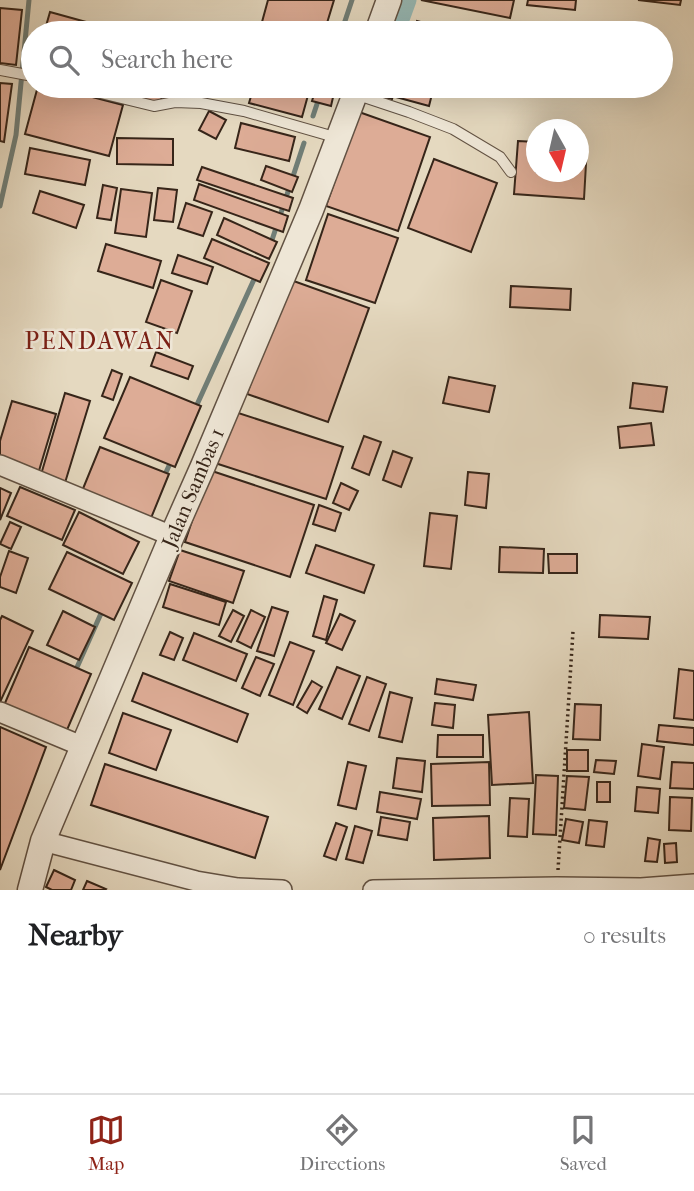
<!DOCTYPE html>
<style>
body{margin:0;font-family:"IM FELL French Canon",serif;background:#f2f2f2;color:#202124}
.compass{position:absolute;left:526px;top:119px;width:63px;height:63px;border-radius:50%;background:#fff;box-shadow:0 7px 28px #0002;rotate:172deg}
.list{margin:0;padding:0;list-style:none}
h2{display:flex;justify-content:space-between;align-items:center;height:91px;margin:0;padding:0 28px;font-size:30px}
h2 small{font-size:23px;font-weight:400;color:#757577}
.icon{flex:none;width:38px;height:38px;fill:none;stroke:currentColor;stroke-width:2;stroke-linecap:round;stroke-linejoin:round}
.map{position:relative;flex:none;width:694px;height:890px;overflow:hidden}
.search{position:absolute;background:#fff;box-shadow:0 7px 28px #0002;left:21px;right:21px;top:21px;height:77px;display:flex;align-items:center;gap:18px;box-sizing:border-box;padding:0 24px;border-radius:38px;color:#757577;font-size:26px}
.sheet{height:203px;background:#fff}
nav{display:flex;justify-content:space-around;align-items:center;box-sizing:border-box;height:98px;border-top:2px solid #e0e0e0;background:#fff;font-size:19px;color:#757577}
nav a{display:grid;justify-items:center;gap:4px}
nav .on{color:#8f2418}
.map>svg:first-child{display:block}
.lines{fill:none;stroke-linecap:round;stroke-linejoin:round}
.stream{stroke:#707e77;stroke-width:5}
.canal{stroke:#96b9b6;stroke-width:19}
.building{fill:#ddac96;stroke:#362519;stroke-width:2}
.service-casing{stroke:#625243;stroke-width:12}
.minor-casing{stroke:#625243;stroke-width:22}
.tertiary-casing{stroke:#625243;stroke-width:27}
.path{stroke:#362519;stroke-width:3.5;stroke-dasharray:2 3.5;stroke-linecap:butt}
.service{stroke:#eee6d6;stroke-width:10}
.minor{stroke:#eee6d6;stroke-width:19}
.tertiary{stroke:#eee6d6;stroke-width:24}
.labels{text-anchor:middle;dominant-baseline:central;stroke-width:5;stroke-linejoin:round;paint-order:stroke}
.street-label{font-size:21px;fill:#362519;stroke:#eee6d6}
.quarter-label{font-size:24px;letter-spacing:2px;fill:#7a1f14;stroke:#eee6d6}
</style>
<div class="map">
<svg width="694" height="890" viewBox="0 0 694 890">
<rect width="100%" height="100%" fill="#e5d9c0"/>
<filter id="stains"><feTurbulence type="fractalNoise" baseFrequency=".00286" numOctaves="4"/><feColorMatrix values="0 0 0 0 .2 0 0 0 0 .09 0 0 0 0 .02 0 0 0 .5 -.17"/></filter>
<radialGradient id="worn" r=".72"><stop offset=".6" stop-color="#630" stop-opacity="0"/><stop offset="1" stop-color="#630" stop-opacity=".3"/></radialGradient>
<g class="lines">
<g class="stream">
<polyline points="341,33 352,0"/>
<polyline points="313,116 323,86"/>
<polyline points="0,206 16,135 29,0"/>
<polyline points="271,243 304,143"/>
<polyline points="195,409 256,275"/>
<polyline points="163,479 172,459"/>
<polyline points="74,674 103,609"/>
</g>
<polyline class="canal" points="395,33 407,0"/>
</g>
<g class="building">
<polygon points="268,0 334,0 324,33 259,33"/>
<polygon points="421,0 514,0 510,18"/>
<polygon points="528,0 576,0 575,10 527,5"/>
<polygon points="638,0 681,0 680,5"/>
<polygon points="0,8 22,10 16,65 0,63"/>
<polygon points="50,12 126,33 44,33"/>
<polygon points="417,21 450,30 449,33 414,33"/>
<polygon points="504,26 556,33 503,33"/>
<polygon points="0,83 12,84 4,142 0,141"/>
<polygon points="38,86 50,86 123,105 109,156 25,134"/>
<polygon points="95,86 165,86 160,104"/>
<polygon points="174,86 211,86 208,95"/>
<polygon points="254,86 303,86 310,88 302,117 249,103"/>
<polygon points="371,86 396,86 392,99 369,93"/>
<polygon points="399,86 434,86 429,106 396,97"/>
<polygon points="316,88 334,93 331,106 312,101"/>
<polygon points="209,111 226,120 216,139 199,130"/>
<polygon points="359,112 430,137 398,231 326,206"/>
<polygon points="241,123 295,137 289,161 235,148"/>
<polygon points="117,138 173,139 173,165 117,164"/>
<polygon points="518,141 536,142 536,172 578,172 578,145 587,146 584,199 514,194"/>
<polygon points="30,148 90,160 85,185 25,174"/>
<polygon points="434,159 497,183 471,252 408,228"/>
<polygon points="266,166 298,177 292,192 261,180"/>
<polygon points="202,167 293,198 289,211 197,180"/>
<polygon points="199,184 288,216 283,232 194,200"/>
<polygon points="103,185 117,188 111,220 97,218"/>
<polygon points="158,188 177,190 173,222 154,220"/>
<polygon points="121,189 152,193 146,237 115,233"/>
<polygon points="40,191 84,205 76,228 33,213"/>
<polygon points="186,203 212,212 203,236 178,228"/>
<polygon points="328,214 398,238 375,303 306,280"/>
<polygon points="224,218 277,242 269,259 217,235"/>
<polygon points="212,239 269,263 260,282 204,258"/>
<polygon points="106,244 161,261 153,288 98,271"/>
<polygon points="178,255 213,267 207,284 172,273"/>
<polygon points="288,279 369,308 328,422 247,394"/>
<polygon points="161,280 192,291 177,333 146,322"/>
<polygon points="511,286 571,289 570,310 510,307"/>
<polygon points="156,352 193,366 188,379 151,366"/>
<polygon points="112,370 122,374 113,400 102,396"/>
<polygon points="130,377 201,406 175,467 104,438"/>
<polygon points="449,377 495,386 489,412 443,403"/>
<polygon points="633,383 667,387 663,412 630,408"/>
<polygon points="65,393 90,401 64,486 40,478"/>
<polygon points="12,401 56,414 38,474 0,463 0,441"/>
<polygon points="229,410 343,447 326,499 212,462"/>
<polygon points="651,423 654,445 620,448 618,427"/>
<polygon points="364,436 381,442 369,475 352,468"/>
<polygon points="100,447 169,474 149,523 80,496"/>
<polygon points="393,451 412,458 401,487 383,480"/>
<polygon points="209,470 314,505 290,577 185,542"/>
<polygon points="468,472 489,474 486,508 465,505"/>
<polygon points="341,483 358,491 349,510 333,503"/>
<polygon points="20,487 75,510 62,540 7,516"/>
<polygon points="0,488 11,493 0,520"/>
<polygon points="319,505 341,513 335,531 313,524"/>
<polygon points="79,512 139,542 123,574 63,545"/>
<polygon points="430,513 457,516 451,569 424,566"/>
<polygon points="10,522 21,527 11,549 0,544"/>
<polygon points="316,545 374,565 364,593 306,573"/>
<polygon points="500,547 544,549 543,573 499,572"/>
<polygon points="180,550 244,571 233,603 169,581"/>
<polygon points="9,551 28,558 16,593 0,587 0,577"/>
<polygon points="67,552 132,583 114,620 49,589"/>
<polygon points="548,554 577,554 577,573 549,573"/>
<polygon points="170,584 226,602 219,625 163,607"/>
<polygon points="324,596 337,600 326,640 313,636"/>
<polygon points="272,607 288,612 274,656 257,651"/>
<polygon points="233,610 244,616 231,642 219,636"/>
<polygon points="251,610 265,617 251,648 237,641"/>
<polygon points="63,611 95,627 79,660 47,645"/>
<polygon points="340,614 355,621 342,650 326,643"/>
<polygon points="600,615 650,617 648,639 599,637"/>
<polygon points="2,616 33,631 0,702 0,620"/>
<polygon points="170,632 183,638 174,660 160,655"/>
<polygon points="194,633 247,654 236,681 183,660"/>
<polygon points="290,642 314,651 293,705 269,695"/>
<polygon points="29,647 91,674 64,737 2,710"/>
<polygon points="256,657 274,664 260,696 242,688"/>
<polygon points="337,667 360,676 342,719 319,709"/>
<polygon points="679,669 694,671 694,720 674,718"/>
<polygon points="143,673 248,714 237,742 132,701"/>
<polygon points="367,677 386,684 369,731 349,724"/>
<polygon points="437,679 476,685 473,700 435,694"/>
<polygon points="312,681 322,687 307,713 297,707"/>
<polygon points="390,692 412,698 402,742 379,737"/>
<polygon points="435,703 455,705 453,728 432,725"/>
<polygon points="575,704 601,705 600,740 573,739"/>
<polygon points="529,712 533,783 492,785 488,715"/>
<polygon points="123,713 171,730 156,770 109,753"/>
<polygon points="659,725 694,728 694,745 657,741"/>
<polygon points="0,727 46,747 0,870"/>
<polygon points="438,735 483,735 483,757 437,757"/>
<polygon points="642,744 664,747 660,779 638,776"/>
<rect x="567" y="750" width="21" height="21"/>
<polygon points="397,758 425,761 422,792 393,788"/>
<polygon points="596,760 616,761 614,774 594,772"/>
<polygon points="348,762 366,766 356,809 338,805"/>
<polygon points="489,762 490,805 432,806 431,764"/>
<polygon points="672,762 694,763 694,789 670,788"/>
<polygon points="105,764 268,817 255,858 91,805"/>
<polygon points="536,775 558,776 556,835 533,834"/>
<polygon points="567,776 589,777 585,810 564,808"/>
<rect x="597" y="782" width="13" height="20"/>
<polygon points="637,787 660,789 658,813 635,811"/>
<polygon points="380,792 421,799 417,819 377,812"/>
<polygon points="670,797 692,798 691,831 669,830"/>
<polygon points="510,798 529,799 527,837 508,836"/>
<polygon points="489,816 490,858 434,860 433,818"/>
<polygon points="381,817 410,822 407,840 378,835"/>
<polygon points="566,819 583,822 579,843 562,840"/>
<polygon points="589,820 607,822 604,847 586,845"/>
<polygon points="336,823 347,827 336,860 324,856"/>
<polygon points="355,826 372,831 363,863 346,859"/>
<polygon points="648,838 660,840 657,862 645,861"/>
<polygon points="676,843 677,862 665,863 664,844"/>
<polygon points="54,870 75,880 71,890 52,890 46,887"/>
<polygon points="87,881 106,889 105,890 83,890"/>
</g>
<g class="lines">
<g class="service-casing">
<g id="service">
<polyline points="0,70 33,76"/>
<polyline points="72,86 154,106 175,102 201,103 244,111 338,138"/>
<polyline points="355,94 409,112 453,129 500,157 511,172"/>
</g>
</g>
<g class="minor-casing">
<g id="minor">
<polyline points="0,465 172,536"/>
<polyline points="0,712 84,747"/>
<polyline points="43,841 196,881 238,888 282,890"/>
<polyline points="373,890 557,887 641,888 694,884"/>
</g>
</g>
<g class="tertiary-casing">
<g id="tertiary">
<polyline points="377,33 389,0"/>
<polyline points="30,890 43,841 172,536 203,466 311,210 358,86"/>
</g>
</g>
<polyline class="path" points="558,870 573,631"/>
<use href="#service" class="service"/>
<use href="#minor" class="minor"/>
<use href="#tertiary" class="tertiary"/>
</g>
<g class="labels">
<g class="street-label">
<text transform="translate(193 488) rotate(-67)">Jalan Sambas 1</text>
</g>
<g class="quarter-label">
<text x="100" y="341">PENDAWAN</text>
</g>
</g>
<rect width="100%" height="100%" filter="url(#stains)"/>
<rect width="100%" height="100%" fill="url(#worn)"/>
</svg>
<svg class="compass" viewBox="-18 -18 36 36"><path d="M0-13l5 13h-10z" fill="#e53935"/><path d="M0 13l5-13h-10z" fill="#757577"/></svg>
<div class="search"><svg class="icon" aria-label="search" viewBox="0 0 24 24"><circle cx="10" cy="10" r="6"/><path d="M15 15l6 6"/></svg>Search here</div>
</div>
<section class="sheet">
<h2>Nearby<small>0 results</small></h2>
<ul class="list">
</ul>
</section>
<nav>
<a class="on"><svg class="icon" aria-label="map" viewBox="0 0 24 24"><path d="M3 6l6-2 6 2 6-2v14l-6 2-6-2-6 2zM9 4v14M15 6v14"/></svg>Map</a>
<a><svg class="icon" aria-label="directions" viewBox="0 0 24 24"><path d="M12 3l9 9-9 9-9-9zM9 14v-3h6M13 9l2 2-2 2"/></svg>Directions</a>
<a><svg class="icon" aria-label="saved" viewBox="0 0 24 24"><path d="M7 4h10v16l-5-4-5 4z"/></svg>Saved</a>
</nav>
